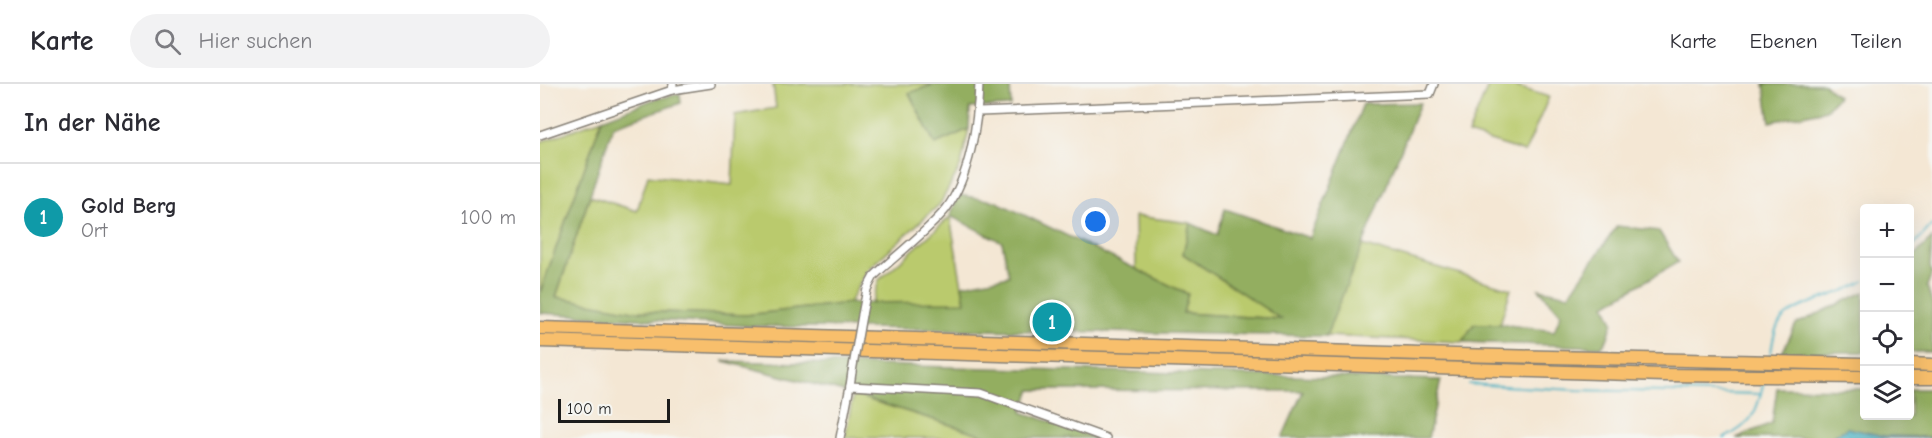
<!DOCTYPE html>
<html lang="de">
<meta charset="utf-8">
<style>
body{margin:0;font-family:"Comic Neue",sans-serif;background:#f2f2f3;color:#2b2b33}
.controls{position:absolute;right:18px;bottom:18px;display:grid;overflow:hidden;border-radius:6px;box-shadow:0 6px 24px #0002}
.controls button{width:54px;height:54px;display:grid;place-items:center;padding:0;border:0;border-bottom:2px solid #e1e1e2;background:#fff;color:#2b2b33;font:30px sans-serif}
.scale{position:absolute;left:18px;bottom:15px;width:112px;box-sizing:border-box;padding-left:6px;border:3px solid #1c1c1c;border-top:0;font-size:16px;line-height:21px;white-space:nowrap;color:#1c1c1c;-webkit-text-stroke:4px #f6f6f2;paint-order:stroke}
.you{position:absolute;left:556px;top:138px;width:21px;height:21px;margin:-15px;border:4px solid #fff;border-radius:50%;background:#1a73e8;box-shadow:0 0 0 9px #1a73e833}
.badge{display:grid;place-items:center;width:39px;height:39px;border-radius:50%;background:#d93025;color:#fff;font-size:20px;font-weight:700}
.pin{position:absolute;translate:-50% -50%;border:3px solid #fff;box-shadow:0 2px 6px #0006}
.list{margin:0;padding:0;list-style:none}
h2{display:flex;justify-content:space-between;align-items:center;height:78px;margin:0;padding:0 24px;font-size:26px}
h2 small{font-size:20px;font-weight:400;color:#7c7c81}
.list li{display:grid;grid-template-columns:39px 1fr auto;gap:18px;align-items:center;box-sizing:border-box;height:108px;padding:0 24px;border-top:2px solid #e1e1e2}
.list b{display:block;font-size:22px;white-space:nowrap}
.list p{margin:0;font-size:20px;white-space:nowrap;color:#7c7c81}
.list em{font-size:20px;font-style:normal;color:#7c7c81}
.icon{flex:none;width:33px;height:33px;fill:none;stroke:currentColor;stroke-width:2;stroke-linecap:round;stroke-linejoin:round}
.map{position:relative;flex:none;width:1392px;height:354px;overflow:hidden}
header{display:flex;align-items:center;gap:36px;box-sizing:border-box;height:84px;padding:0 30px;background:#fff;border-bottom:2px solid #e1e1e2}
header strong{font-size:28px}
nav{display:flex;gap:33px;margin-inline-start:auto;font-size:21px}
.search{width:420px;height:54px;background:#f2f2f3;display:flex;align-items:center;gap:15px;box-sizing:border-box;padding:0 21px;border-radius:33px;color:#7c7c81;font-size:22px}
main{display:flex}
aside{flex:1;background:#fff}
.map>svg:first-child{display:block}
.green{fill:#baca6d;stroke:#6b7344;stroke-width:1.5}
.forest{fill:#93ae60;stroke:#58653e;stroke-width:1.5}
.water{fill:#44b0c2;stroke:#30666f;stroke-width:1.5}
.lines{fill:none;stroke-linecap:round;stroke-linejoin:round}
.stream{stroke:#44b0c2;stroke-width:2}
.street-casing{stroke:#888278;stroke-width:10}
.highway-casing{stroke:#888278;stroke-width:15}
.street{stroke:#fff;stroke-width:7}
.highway{stroke:#f8bf6c;stroke-width:12}
.street-bridge-casing{stroke:#888278;stroke-width:10;stroke-linecap:butt}
.street-bridge{stroke:#fff;stroke-width:7}
</style>
<header>
<strong>Karte</strong>
<div class="search"><svg class="icon" aria-label="search" viewBox="0 0 24 24"><circle cx="10" cy="10" r="6"/><path d="M15 15l6 6"/></svg>Hier suchen</div>
<nav><a>Karte</a><a>Ebenen</a><a>Teilen</a></nav>
</header>
<main>
<aside>
<h2>In der Nähe<small></small></h2>
<ul class="list">
<li><span class="badge" style="background:#0f9aa8">1</span><div><b>Gold Berg</b><p>Ort</p></div><em>100 m</em></li>
</ul>
</aside>
<div class="map">
<svg width="1392" height="354" viewBox="0 0 1392 354">
<rect width="100%" height="100%" fill="#f6f6f2"/>
<filter id="ink" filterUnits="userSpaceOnUse"><feTurbulence type="fractalNoise" baseFrequency=".0167" numOctaves="2"/><feDisplacementMap in="SourceGraphic" scale="12" xChannelSelector="R" yChannelSelector="G"/><feConvolveMatrix kernelMatrix="1 2 1 2 8 2 1 2 1" color-interpolation-filters="sRGB"/></filter>
<filter id="wash" filterUnits="userSpaceOnUse"><feTurbulence type="fractalNoise" baseFrequency=".008" numOctaves="4" result="noise"/><feDisplacementMap in="SourceGraphic" scale="24" xChannelSelector="R" yChannelSelector="G"/><feGaussianBlur stdDeviation="1.35" result="paint"/><feColorMatrix in="noise" values="0 0 0 0 0 0 0 0 0 0 0 0 0 0 0 0 0 1.4 0 .05"/><feComposite in="paint" operator="in"/></filter>
<g filter="url(#wash)">
<rect width="100%" height="100%" fill="#f4e7d4"/>
<g class="green">
<polygon points="233,0 395,0 369,9 395,60 429,45 421,81 400,120 328,185 309,219 206,231 93,227 16,213 50,112 97,127 108,91 192,101 195,31 236,24"/>
<polygon points="949,0 968,0 1009,13 985,68 928,50"/>
<polygon points="62,35 0,209 0,58"/>
<polygon points="595,132 650,139 643,170 742,235 643,229 647,210 596,185"/>
<polygon points="410,133 425,219 332,219 339,196"/>
<polygon points="822,161 971,205 960,240 934,240 922,258 786,252"/>
<polygon points="313,311 453,354 305,354"/>
</g>
<g class="forest">
<polygon points="395,0 470,0 471,22 430,24 429,45 395,60 369,9"/>
<polygon points="1224,0 1284,0 1298,12 1286,26 1230,38"/>
<polygon points="140,10 141,19 73,42 16,213 93,227 206,231 309,219 425,218 422,201 469,192 462,158 410,132 419,111 455,117 648,210 643,229 741,235 643,170 650,139 677,151 685,125 770,154 823,20 880,19 786,252 209,242 0,229 0,209 62,35 112,16"/>
<polygon points="1077,142 1119,147 1138,178 1065,221 1073,238 1067,256 1061,263 922,258 934,240 960,240 1014,247 1021,230 999,205 1029,211"/>
<polygon points="1392,154 1390,183 1392,189 1387,202 1392,219 1392,268 1370,268 1370,176"/>
<polygon points="1324,208 1324,268 1242,269 1256,240"/>
<polygon points="183,277 901,296 888,354 742,354 763,307 491,306 482,328 557,354 453,354 304,308"/>
<polygon points="1237,304 1324,305 1324,332 1370,332 1370,305 1392,305 1392,353 1344,352 1307,344 1291,354 1196,354 1232,339"/>
</g>
<polygon class="water" points="1307,344 1344,352 1392,354 1291,354"/>
<g class="lines">
<g class="stream">
<polyline points="1370,165 1392,141"/>
<path d="M1230,274C1232,264 1233,250 1238,241C1250,219 1302,212 1324,197"/>
<polyline points="928,300 1037,306 1221,310"/>
<path d="M1184,354C1215,339 1216,328 1224,297"/>
</g>
</g>
</g>
<g filter="url(#ink)">
<g class="lines">
<g class="street-casing">
<g id="street">
<polyline points="133,0 132,6 171,0"/>
<polyline points="439,28 890,10 894,0"/>
<polyline points="0,51 132,6"/>
<path d="M322,231L327,205L334,192C356,171 387,148 406,125C430,93 438,38 439,0"/>
<polyline points="312,288 310,302 441,309 566,354"/>
<polyline points="300,354 310,302"/>
</g>
</g>
<g class="highway-casing">
<g id="highway">
<polyline points="0,244 916,271 1324,280"/>
<polyline points="0,257 1124,291 1324,293"/>
<polyline points="1370,280 1392,281"/>
<polyline points="1370,294 1392,294"/>
</g>
</g>
<use href="#street" class="street"/>
<use href="#highway" class="highway"/>
<g class="street-bridge-casing">
<polyline id="street-bridge" points="312,288 322,231"/>
</g>
<use href="#street-bridge" class="street-bridge"/>
</g>
</g>
</svg>
<div class="controls">
<button>+</button>
<button>−</button>
<button><svg class="icon" aria-label="locate" viewBox="0 0 24 24"><circle cx="12" cy="12" r="6"/><path d="M12 2v4M12 18v4M2 12h4M18 12h4"/></svg></button>
<button><svg class="icon" aria-label="layers" viewBox="0 0 24 24"><path d="M12 4l9 5-9 5-9-5zM3 14l9 5 9-5"/></svg></button>
</div>
<div class="scale">100 m</div>
<div class="you"></div>
<div class="pin badge" style="left:512px;top:238px;background:#0f9aa8">1</div>
</div>
</main>
